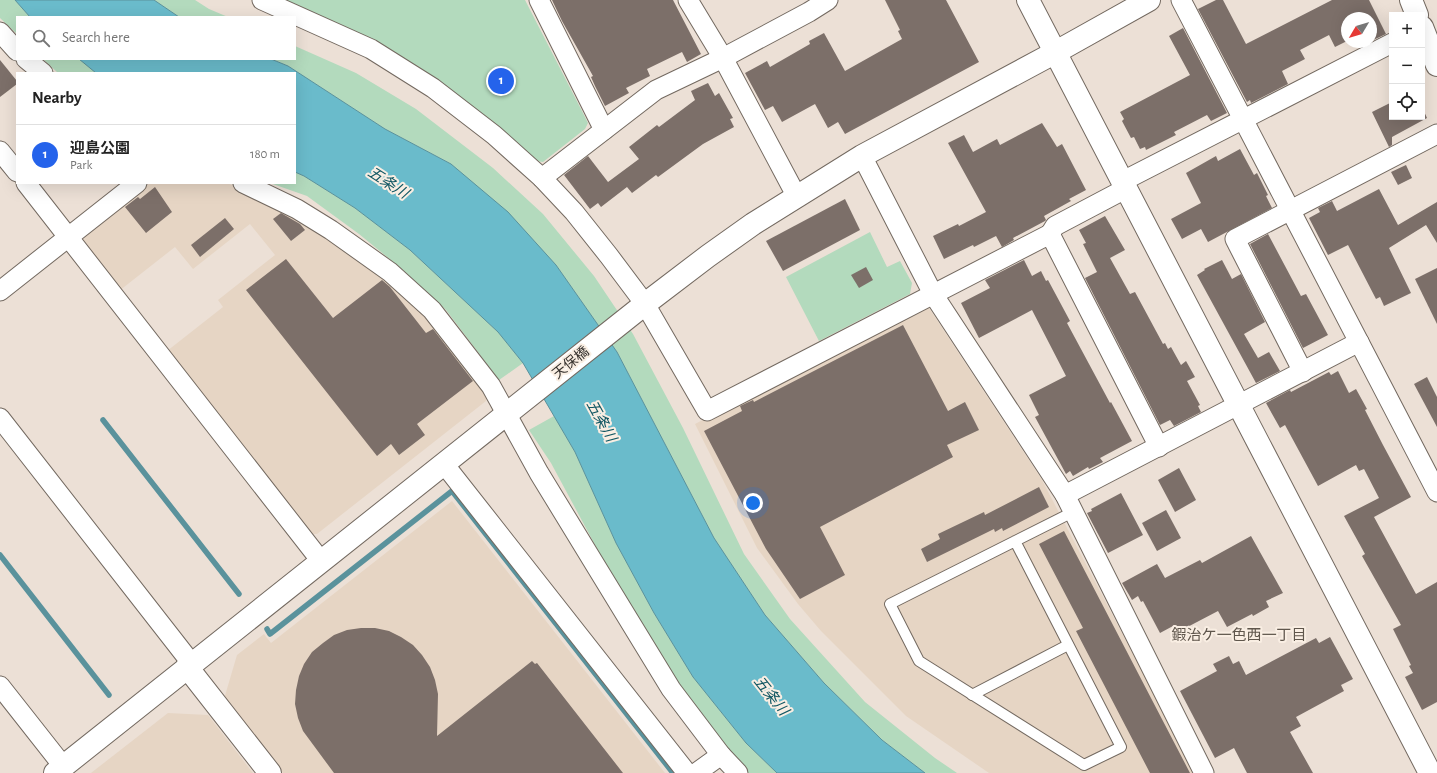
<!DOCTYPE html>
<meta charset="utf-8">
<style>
body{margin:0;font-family:"Alegreya Sans","Noto Sans JP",sans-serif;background:#f2f2f2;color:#222}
.controls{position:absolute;right:12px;top:12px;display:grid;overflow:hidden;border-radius:0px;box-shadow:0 4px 16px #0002}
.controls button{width:36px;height:36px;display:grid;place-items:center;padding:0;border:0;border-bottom:1px solid #e0e0e0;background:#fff;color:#222;font:20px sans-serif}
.compass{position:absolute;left:1341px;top:12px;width:36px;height:36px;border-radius:50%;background:#fff;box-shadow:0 4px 16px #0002;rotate:232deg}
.you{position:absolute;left:753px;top:503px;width:14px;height:14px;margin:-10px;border:3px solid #fff;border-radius:50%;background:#1a73e8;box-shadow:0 0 0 6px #1a73e833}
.badge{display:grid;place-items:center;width:26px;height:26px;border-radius:50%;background:#2563eb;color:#fff;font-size:13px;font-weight:700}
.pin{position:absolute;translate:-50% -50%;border:2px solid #fff;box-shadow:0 1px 4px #0006}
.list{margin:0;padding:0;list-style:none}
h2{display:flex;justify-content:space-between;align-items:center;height:52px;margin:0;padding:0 16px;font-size:17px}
h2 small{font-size:13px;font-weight:400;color:#767676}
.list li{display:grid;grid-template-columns:26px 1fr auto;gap:12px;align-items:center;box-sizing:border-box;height:60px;padding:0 16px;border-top:1px solid #e0e0e0}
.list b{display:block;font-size:15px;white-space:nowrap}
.list p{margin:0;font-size:13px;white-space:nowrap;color:#767676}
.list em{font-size:13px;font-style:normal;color:#767676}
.icon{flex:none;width:22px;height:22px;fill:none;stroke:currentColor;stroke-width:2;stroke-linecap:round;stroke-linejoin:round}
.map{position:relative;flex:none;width:1437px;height:773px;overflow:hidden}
.search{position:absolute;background:#fff;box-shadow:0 4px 16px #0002;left:16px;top:16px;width:280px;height:44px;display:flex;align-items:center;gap:10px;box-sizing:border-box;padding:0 14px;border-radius:0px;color:#767676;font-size:15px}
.panel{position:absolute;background:#fff;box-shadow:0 4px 16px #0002;left:16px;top:72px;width:280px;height:112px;border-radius:0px}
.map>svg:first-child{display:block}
.built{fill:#e6d5c4}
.green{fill:#b3dabd}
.water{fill:#6abbcb;stroke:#5a929c}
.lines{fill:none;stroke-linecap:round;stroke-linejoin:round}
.stream{stroke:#5a929c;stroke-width:5.5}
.building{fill:#7c6f69}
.service-casing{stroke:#736960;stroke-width:12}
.minor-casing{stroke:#736960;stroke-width:21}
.tertiary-casing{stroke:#736960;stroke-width:24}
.secondary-casing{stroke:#736960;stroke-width:24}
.service{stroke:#fff;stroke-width:10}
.minor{stroke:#fff;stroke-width:19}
.tertiary{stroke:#fff;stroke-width:22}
.secondary{stroke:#fff;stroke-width:22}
.labels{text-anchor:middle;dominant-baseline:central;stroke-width:4;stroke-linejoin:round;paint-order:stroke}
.street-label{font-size:14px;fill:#35312d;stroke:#f9eee3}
.water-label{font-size:15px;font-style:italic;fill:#115763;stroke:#f9eee3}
.neighbourhood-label{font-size:15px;fill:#5f564c;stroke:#f9eee3}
</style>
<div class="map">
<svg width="1437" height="773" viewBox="0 0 1437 773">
<rect width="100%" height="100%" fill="#ece0d6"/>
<g class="built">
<polygon points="150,183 227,183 263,198 386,276 428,316 487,390 486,401 317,534 312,534 167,351 223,307 218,300 275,255 250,224 193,269 175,247 119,291 83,246 84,236"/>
<polygon points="921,306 929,308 1042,480 1195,773 989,773 906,716 821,631 798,604 757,548 695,424"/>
<polygon points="452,501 665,773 283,773 224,699 237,655 264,634 271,643"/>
<polygon points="168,713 208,715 253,773 91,773"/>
</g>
<g class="green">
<polygon points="0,0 15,0 30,17 17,17 17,34 0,18"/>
<polygon points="154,0 195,0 209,9 228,17 179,17"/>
<polygon points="279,0 525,0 582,111 588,123 585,129 543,162 536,161 506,133 469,104 429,77"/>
<polygon points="295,46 356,73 416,109 493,168 543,214 594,276 633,334 683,428 744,554 790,619 865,702 935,758 957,773 925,773 882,740 824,683 765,615 714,538 617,352 556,265 451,164 385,129 288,66 272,59 295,59"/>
<polygon points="43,59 79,59 96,73 58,73"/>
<polygon points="295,172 304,176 355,208 410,250 498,332 523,363 499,380 446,310 403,270 359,234 307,196 270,183 295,183"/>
<polygon points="870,232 887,267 900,261 912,283 910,294 819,341 786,277"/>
<polygon points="554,416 575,452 616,543 654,613 693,677 746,743 777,773 746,773 676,688 616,584 551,463 529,430"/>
</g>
<g class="water">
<polygon points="15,0 154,0 179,17 30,17"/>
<polygon points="79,59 271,59 288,66 385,129 451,164 508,212 556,265 617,352 714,538 765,615 824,683 882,740 925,773 777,773 746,743 693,677 654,613 616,543 575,452 523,363 498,332 410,250 355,208 304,176 295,172 295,73 96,73"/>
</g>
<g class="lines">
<g class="stream">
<polyline points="103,420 239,594"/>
<polyline points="0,555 109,695"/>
<polyline points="267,629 270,634 452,491 673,773"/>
</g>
</g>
<g class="building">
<polygon points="552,0 673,0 701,54 687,62 682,52 647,69 650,76 626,88 629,93 605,106 595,86 591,77 593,76 562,21"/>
<polygon points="885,0 946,0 979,62 845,134 838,122 828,128 815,104 782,122 773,106 765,110 745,73 767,61 770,67 810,44 809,41 824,33 845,71 902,39 898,31 900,30"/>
<polygon points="1216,0 1223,0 1246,44 1332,0 1369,0 1386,34 1371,41 1371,18 1347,18 1347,41 1335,47 1329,35 1300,50 1305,59 1282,71 1288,84 1251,103 1250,100 1247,102 1198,9"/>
<polygon points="1183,28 1227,113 1211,121 1207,115 1174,132 1176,135 1146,150 1145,147 1140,149 1134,137 1131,138 1122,121 1124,119 1120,112 1190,75 1169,36"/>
<polygon points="0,60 17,81 17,84 0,97"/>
<polygon points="708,83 715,96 719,93 733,118 730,119 734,127 703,144 658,177 656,175 632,193 627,187 601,207 598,203 590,209 564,175 588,156 608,182 639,159 629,147 657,125 659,127 695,100 691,91"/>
<polygon points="1392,102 1392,120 1398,117 1422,117 1422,107 1427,118 1392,137 1392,145 1389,147 1372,112"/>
<polygon points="1042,123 1057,147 1062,144 1086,190 1069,199 1071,201 1044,216 1046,220 1045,221 1013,238 1014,240 1002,247 996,236 974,247 973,245 944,259 933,236 958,224 959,226 986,212 948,143 964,135 973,152 997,139 1000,145"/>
<polygon points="1240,149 1254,175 1257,173 1268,195 1266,196 1272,208 1208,242 1201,229 1182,239 1171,219 1201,203 1186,173 1216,156 1218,161"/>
<polygon points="1406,165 1412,178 1398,185 1391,172"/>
<polygon points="155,187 172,212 146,233 125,207 138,197 140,199"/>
<polygon points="1379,189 1398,225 1437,202 1437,243 1426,225 1389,248 1411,293 1384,306 1380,297 1376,299 1348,245 1328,255 1309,218 1320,212 1318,208 1332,201 1337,211"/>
<polygon points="845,199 860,230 783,271 766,241"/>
<polygon points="281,213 300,224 305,230 291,241 273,219"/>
<polygon points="1105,216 1125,250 1110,258 1130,294 1135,292 1163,344 1165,343 1168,349 1171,347 1181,365 1186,361 1195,377 1187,381 1200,405 1198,406 1201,412 1174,426 1170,420 1160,425 1085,278 1097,272 1083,244 1086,243 1079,230"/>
<polygon points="225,218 234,229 200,257 191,245"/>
<polygon points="1268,234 1301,296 1306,294 1328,335 1303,348 1250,244"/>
<polygon points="286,259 333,318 382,280 390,287 426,333 433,329 473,381 417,424 425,435 399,455 391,444 377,456 246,290"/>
<polygon points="1024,260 1032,276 1041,271 1046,281 1048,280 1070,321 1067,323 1110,403 1111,402 1132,441 1100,458 1103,462 1089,469 1088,467 1073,476 1070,471 1066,474 1035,417 1039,415 1029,395 1066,376 1032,310 979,338 961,303 990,288 985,280"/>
<polygon points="1222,260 1232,279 1241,274 1265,322 1244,334 1258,358 1269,352 1280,371 1256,383 1197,275 1205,270 1204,269"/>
<polygon points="866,267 873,280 859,288 851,275"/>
<polygon points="1437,268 1437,324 1415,279"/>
<polygon points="903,325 948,411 965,402 979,430 947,445 953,457 820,527 845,575 800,599 766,549 704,431 742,411 740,406 753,400 754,402"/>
<polygon points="1338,371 1349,393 1356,389 1367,409 1365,410 1383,445 1411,497 1374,517 1416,594 1437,582 1437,702 1422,710 1405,677 1413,673 1409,666 1411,665 1393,629 1401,625 1362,556 1365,554 1344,516 1379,498 1364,469 1359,471 1356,465 1318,486 1285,425 1280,428 1266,403 1290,390 1291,392 1329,372 1331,375"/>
<polygon points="1427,377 1437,397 1437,427 1414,384"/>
<polygon points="1179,468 1196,500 1175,512 1158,480"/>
<polygon points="1039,487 1049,507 1003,531 1002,528 995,532 994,529 927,562 921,549 940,539 938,534 984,512 985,515"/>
<polygon points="1121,493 1143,535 1108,553 1087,513 1092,511 1091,509"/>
<polygon points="1166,510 1181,538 1157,551 1142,523"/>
<polygon points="1064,531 1101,602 1190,773 1150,773 1076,631 1083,628 1039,544"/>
<polygon points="1251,536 1283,593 1266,601 1269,607 1253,616 1252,614 1227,627 1218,611 1176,633 1173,626 1160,633 1143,601 1141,602 1138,596 1132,600 1122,583 1157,564 1165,578 1200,560 1202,563"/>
<polygon points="361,628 375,628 389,631 401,637 413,645 422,655 430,667 435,680 438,694 437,736 532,661 535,664 537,663 623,773 334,773 303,731 298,718 295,704 296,690 299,676 304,664 312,652 323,643 334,635 347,630"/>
<polygon points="1330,637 1353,679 1341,685 1344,691 1296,717 1301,726 1290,732 1313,773 1247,773 1234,748 1215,758 1180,691 1217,671 1213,664 1229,656 1233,664 1239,661 1246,675 1316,638 1319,643"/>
</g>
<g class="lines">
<g class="service-casing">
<g id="service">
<polyline points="1015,541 1121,747 1084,765 919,661 890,604 1073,512"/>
<polyline points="972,695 1068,645"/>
</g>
</g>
<g class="minor-casing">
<g id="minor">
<polyline points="262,0 371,49 433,88 494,135 542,178 656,90 723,58 809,12 828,0"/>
<polyline points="539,0 604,130"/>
<polyline points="688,0 723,58 797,197"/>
<polyline points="1181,0 1437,492"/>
<polyline points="0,32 17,51"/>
<polyline points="26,59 43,73"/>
<polyline points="0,151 17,172"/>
<polyline points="862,156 933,294 1065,495 1204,773"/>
<polyline points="542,178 574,212 609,256 645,304 707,411 1050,234 1159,447"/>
<polyline points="1123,181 1392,43"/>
<polyline points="26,183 321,561"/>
<polyline points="243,183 297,209 331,230 390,272 432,310 491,386 539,473 671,689 721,755 738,773"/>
<polyline points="1050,234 1055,226 1127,188"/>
<polyline points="0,291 137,183"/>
<polyline points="1303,372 1235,239 1437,134"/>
<polyline points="0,418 192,664"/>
<polyline points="444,464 687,773"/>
<polyline points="1065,495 1359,342"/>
<polyline points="0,686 63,766"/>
<polyline points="696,773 721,755"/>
</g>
</g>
<g class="tertiary-casing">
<g id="tertiary">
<polyline points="1028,0 1430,773"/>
<polyline points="187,667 270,773"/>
<polyline points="55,773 645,304 708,256 753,224 862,156 1056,52 1149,0"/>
</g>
</g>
<g class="secondary-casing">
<g id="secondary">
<polyline points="1411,0 1417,15"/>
<polyline points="1422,27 1437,65"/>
</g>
</g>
<use href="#service" class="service"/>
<use href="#minor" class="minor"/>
<use href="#tertiary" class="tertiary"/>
<use href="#secondary" class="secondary"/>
</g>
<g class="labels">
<g class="street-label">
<text transform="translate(571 363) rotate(-39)">天保橋</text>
</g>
<g class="water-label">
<text transform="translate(388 183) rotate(33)">五条川</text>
<text transform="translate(601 421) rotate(61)">五条川</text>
<text transform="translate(771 696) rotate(51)">五条川</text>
</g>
<g class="neighbourhood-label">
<text x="1239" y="635">鍜治ケ一色西一丁目</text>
</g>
</g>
</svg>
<div class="controls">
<button>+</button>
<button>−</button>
<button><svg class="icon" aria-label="locate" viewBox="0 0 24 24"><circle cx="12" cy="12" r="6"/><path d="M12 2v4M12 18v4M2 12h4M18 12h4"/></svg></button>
</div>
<svg class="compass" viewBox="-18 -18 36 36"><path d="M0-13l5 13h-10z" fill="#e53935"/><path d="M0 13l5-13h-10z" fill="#767676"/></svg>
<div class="you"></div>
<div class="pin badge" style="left:501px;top:81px">1</div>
<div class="search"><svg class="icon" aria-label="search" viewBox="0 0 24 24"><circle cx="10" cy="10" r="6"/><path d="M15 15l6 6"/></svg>Search here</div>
<section class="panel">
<h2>Nearby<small></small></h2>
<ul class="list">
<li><span class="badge">1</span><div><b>迎島公園</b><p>Park</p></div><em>180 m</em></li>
</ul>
</section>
</div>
